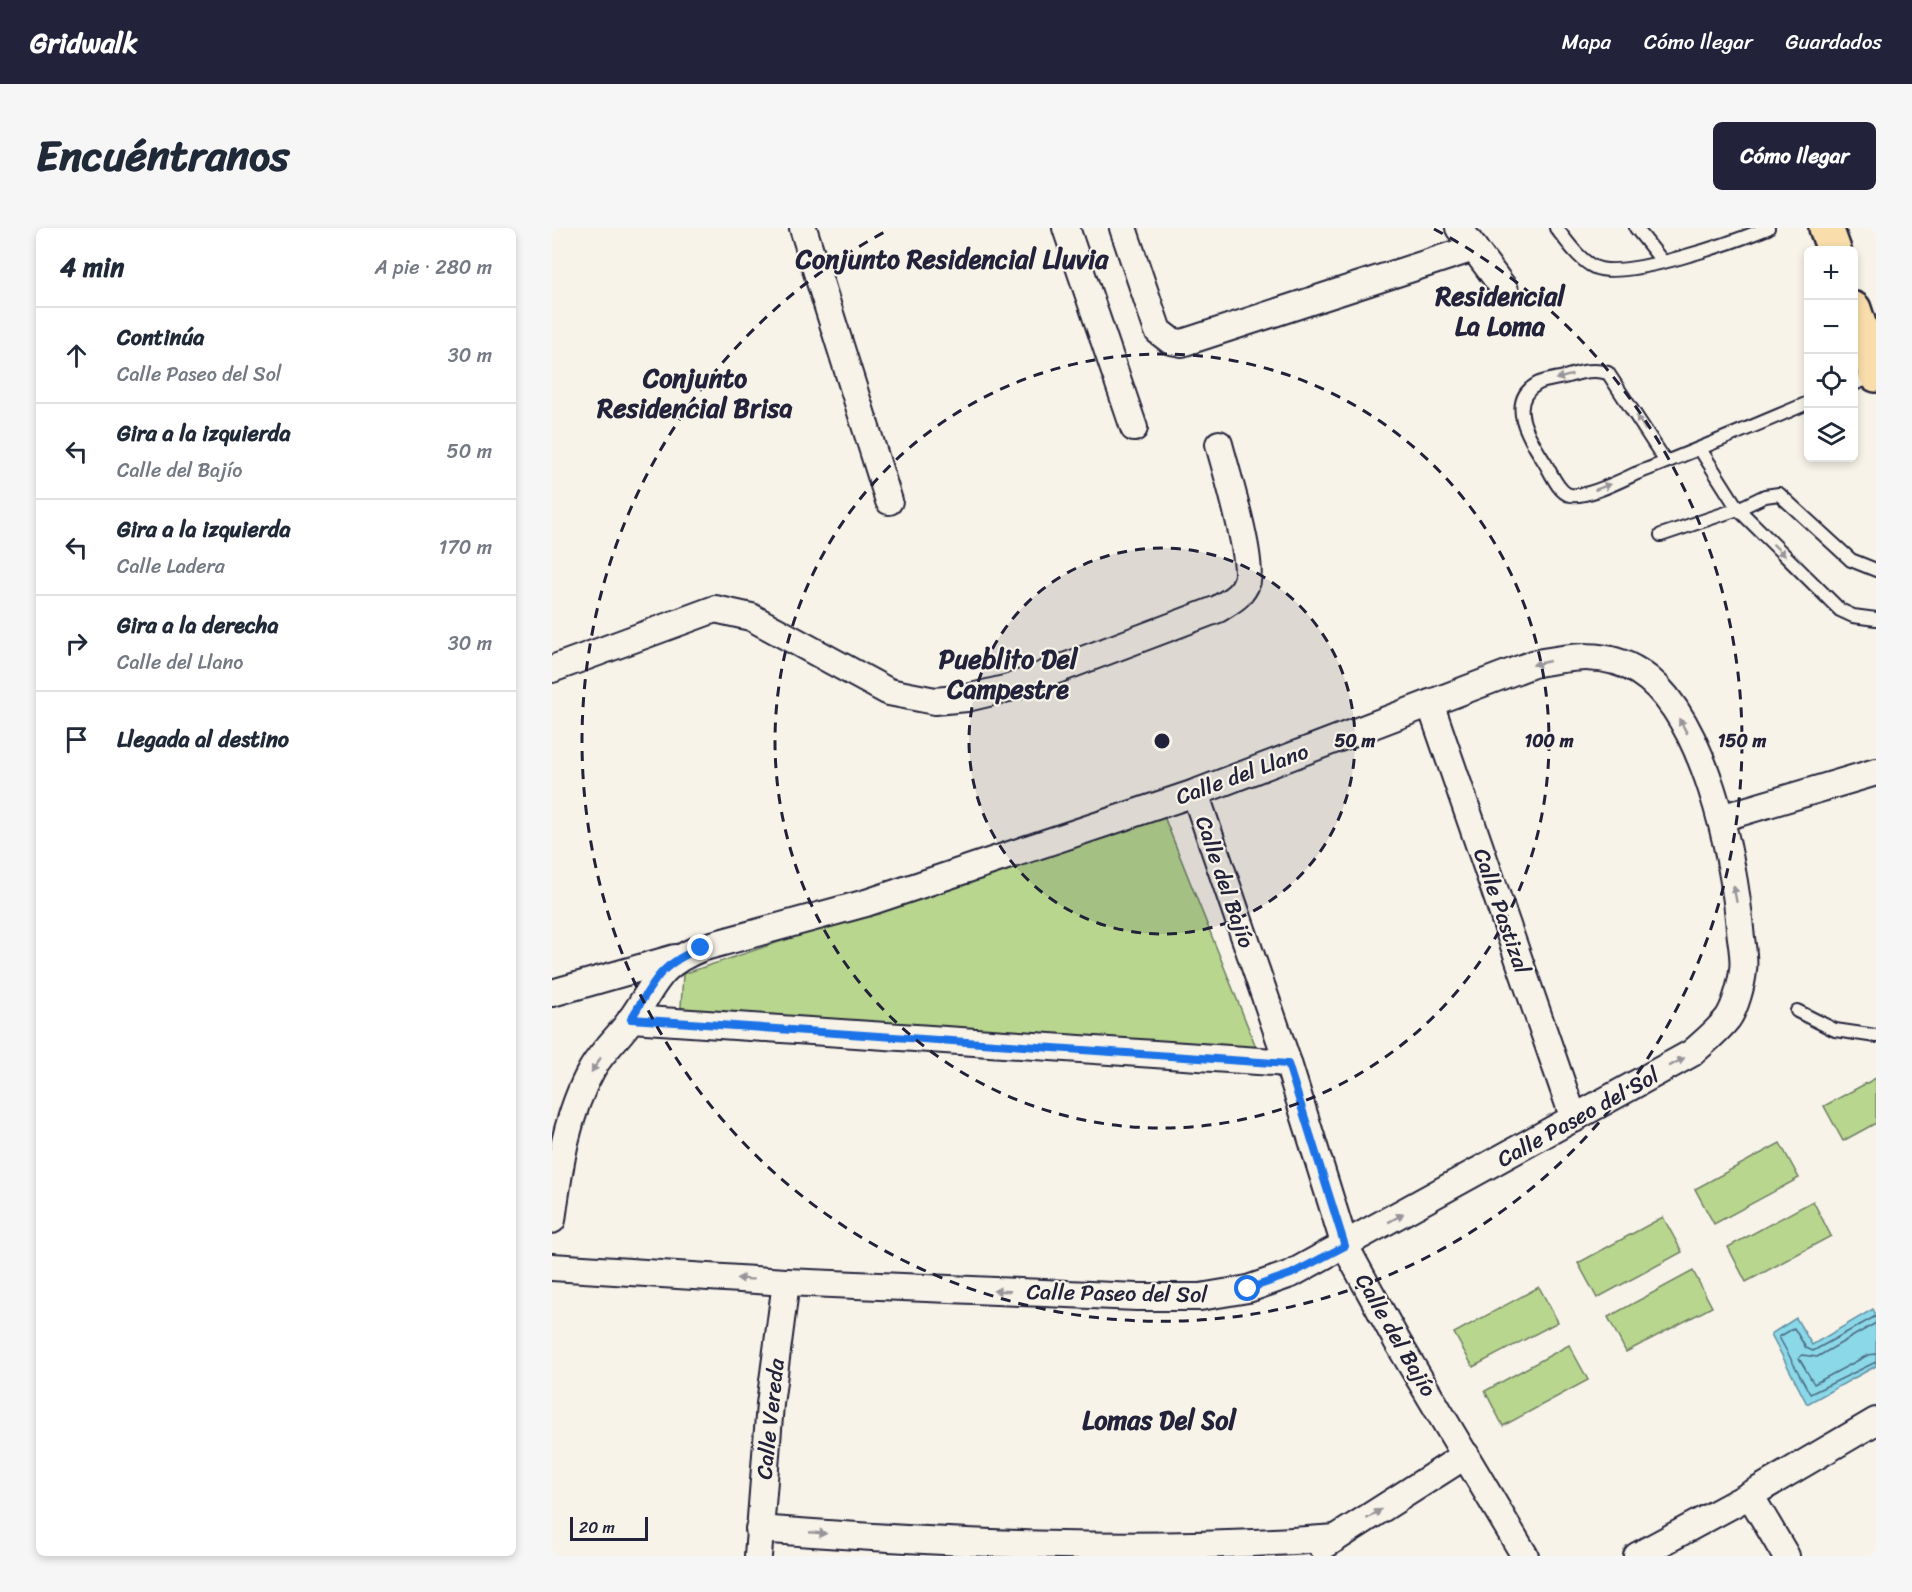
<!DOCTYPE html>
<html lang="es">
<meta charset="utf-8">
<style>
body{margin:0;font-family:Sriracha,sans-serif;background:#f6f6f7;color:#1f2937}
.controls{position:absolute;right:18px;top:18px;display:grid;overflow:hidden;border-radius:9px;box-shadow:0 3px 9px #0003}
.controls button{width:54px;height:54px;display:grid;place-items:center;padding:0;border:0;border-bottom:2px solid #e0e1e3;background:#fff;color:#1f2937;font:30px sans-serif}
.scale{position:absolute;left:18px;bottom:15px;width:78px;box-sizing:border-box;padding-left:6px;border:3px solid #22223b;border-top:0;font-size:16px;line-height:21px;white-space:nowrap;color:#22223b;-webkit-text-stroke:4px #f7f3e8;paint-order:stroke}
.stop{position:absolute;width:18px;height:18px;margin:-14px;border:4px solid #1a73e8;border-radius:50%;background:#fff}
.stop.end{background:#1a73e8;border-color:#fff;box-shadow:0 2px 6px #0008}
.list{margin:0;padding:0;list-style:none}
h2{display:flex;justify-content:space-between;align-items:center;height:78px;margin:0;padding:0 24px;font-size:26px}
h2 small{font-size:20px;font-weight:400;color:#747a83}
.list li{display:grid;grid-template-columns:39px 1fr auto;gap:18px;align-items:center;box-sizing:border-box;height:96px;padding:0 24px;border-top:2px solid #e0e1e3}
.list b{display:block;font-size:22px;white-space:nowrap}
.list p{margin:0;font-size:20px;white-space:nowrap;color:#747a83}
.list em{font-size:20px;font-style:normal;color:#747a83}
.icon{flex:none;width:33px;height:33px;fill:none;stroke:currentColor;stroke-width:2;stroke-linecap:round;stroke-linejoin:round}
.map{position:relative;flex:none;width:1324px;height:1328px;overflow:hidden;border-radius:9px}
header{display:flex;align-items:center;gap:36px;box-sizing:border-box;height:84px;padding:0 30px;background:#22223b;color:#fff}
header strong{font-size:28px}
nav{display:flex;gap:33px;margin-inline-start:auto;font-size:21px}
.intro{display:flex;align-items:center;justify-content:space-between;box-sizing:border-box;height:144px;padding:0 36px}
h1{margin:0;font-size:42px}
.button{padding:15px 27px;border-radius:9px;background:#22223b;color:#fff;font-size:21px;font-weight:700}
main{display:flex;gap:36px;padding:0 36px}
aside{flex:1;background:#fff;border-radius:9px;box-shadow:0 3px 9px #0003}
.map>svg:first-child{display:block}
.green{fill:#b8d68e;stroke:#6d7c64;stroke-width:1.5}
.water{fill:#8bd8e9;stroke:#618fa3;stroke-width:1.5}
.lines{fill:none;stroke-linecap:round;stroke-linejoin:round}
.shore{stroke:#4c6b81;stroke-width:1.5}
.lane-casing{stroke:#22223b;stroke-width:16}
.street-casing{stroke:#22223b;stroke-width:30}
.primary-casing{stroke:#22223b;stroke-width:38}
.lane{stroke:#f7f3e8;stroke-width:12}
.street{stroke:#f7f3e8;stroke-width:26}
.primary{stroke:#f9deab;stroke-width:33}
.oneway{fill:#97959a}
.route{stroke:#1a73e8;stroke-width:8}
.ring{fill:none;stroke:#22223b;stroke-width:3;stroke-dasharray:10 8}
.labels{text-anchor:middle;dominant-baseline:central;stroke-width:4.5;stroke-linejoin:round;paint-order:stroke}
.street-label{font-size:22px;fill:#22223b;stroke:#f7f3e8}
.quarter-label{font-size:26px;font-weight:bold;fill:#22223b;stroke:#f7f3e8}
.centre{fill:#22223b;stroke:#f7f3e8;stroke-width:3}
.ring-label{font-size:18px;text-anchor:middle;font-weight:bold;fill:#22223b;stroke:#f7f3e8;stroke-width:4.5;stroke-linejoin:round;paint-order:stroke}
</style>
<header>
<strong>Gridwalk</strong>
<nav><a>Mapa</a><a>Cómo llegar</a><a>Guardados</a></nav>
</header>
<div class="intro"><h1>Encuéntranos</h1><a class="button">Cómo llegar</a></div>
<main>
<aside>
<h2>4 min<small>A pie · 280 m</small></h2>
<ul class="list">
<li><svg class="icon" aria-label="ahead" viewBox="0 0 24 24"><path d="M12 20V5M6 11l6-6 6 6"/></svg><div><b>Continúa</b><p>Calle Paseo del Sol</p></div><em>30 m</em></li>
<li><svg class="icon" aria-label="left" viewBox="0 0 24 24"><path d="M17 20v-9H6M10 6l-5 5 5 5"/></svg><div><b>Gira a la izquierda</b><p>Calle del Bajío</p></div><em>50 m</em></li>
<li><svg class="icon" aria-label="left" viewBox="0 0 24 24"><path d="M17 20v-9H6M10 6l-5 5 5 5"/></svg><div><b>Gira a la izquierda</b><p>Calle Ladera</p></div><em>170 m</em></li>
<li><svg class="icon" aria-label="right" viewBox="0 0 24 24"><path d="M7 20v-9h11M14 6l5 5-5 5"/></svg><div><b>Gira a la derecha</b><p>Calle del Llano</p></div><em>30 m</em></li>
<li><svg class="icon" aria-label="arrive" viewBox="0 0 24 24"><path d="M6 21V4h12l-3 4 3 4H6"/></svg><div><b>Llegada al destino</b></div></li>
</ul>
</aside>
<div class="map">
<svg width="1324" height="1328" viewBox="0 0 1324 1328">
<rect width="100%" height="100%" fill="#f7f3e8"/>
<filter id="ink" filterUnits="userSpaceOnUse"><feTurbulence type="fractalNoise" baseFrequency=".0167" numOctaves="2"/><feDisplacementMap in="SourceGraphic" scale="12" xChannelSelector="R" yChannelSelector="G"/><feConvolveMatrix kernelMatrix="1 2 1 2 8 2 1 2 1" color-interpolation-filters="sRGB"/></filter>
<g filter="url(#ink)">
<g class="green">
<polygon points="611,586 706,824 140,785 129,779 131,746"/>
<polygon points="1324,850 1324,895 1291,913 1272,878"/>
<polygon points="1228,915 1247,950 1162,996 1143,961"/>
<polygon points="1261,973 1279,1008 1194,1054 1176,1019"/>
<polygon points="1111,989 1130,1024 1045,1070 1026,1035"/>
<polygon points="1141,1043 1160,1079 1074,1124 1056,1089"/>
<polygon points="987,1059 1006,1094 921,1139 902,1105"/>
<polygon points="1017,1117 1036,1152 951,1198 933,1163"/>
</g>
<polygon class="water" points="1321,1081 1324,1087 1324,1138 1255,1176 1219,1106 1244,1090 1260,1117"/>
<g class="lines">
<g class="shore">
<polyline points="1324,1088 1261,1123 1254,1120 1242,1100 1227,1109 1258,1166 1324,1134"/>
<polyline points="1324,1095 1265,1129 1250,1127 1247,1130 1262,1156 1316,1127 1324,1126"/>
</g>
<g class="lane-casing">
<g id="lane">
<path d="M1004,0C1015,13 1026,31 1042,39C1072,53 1184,13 1216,0"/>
<polyline points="1084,0 1111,34"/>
<polyline points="1302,156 1323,148"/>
<polyline points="1148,221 1186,281 1288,382 1301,388 1324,391"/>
<path d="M1114,234L1056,145C1040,140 1027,145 1012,149C1004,151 992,152 985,156C952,175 980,214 993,235C999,245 1007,265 1018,267C1035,270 1068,253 1083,246C1141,224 1199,199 1256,175"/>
<polyline points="1109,307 1186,281 1213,268 1227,266 1299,332 1324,342"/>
<polyline points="1245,783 1283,802 1324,808"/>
</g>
</g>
<g class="street-casing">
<g id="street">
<polyline points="251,0 337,273"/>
<polyline points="514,0 582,200"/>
<polyline points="571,0 606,103 619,113 630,115 922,20"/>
<polyline points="907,0 953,62"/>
<path d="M0,441L163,381L199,389L337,464L383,473L415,470L457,460L666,381C678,373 690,368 695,353C701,330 674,243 667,216"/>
<polyline points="878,475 1022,891"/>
<polyline points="643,565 736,835 793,1018 845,1113 973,1328"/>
<polyline points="1169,590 1324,544"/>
<polyline points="0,765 123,730"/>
<polyline points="79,791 736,835"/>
<path d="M0,992C7,941 14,887 40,841C51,822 68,808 80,790C105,754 105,738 149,720L314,675L643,565L981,436C1018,429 1054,422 1087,444C1152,485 1182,629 1188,701C1189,714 1193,730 1191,742C1190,755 1183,780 1176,790C1166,803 1152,814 1140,825L739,1046L696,1061L648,1069H585L234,1054L0,1039"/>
<polyline points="1198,1267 1234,1328"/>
<path d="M207,1301C399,1316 593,1325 784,1310"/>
<polyline points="770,1319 914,1227"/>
<polyline points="206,1328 218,1176 234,1054"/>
<polyline points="1085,1328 1198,1267 1324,1193"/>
</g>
</g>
<g class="primary-casing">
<g id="primary">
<polyline points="1274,0 1282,22"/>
<polyline points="1302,81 1324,147"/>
</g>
</g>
<use href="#lane" class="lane"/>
<use href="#street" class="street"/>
<use href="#primary" class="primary"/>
</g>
<defs><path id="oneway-solid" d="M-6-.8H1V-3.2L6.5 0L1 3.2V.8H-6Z" transform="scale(1.5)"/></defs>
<g class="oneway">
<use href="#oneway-solid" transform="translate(1012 149) rotate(165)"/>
<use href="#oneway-solid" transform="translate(1089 195) rotate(-122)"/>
<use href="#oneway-solid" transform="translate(1051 259) rotate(-20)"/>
<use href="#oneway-solid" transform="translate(1227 322) rotate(44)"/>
<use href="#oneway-solid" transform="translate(989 435) rotate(167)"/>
<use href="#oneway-solid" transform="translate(1131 498) rotate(-119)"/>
<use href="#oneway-solid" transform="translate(1183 666) rotate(-101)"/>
<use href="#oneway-solid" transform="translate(1125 834) rotate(-29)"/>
<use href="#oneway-solid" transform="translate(44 837) rotate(123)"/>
<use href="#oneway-solid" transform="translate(844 990) rotate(-29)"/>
<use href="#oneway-solid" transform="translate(193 1051) rotate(-176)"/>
<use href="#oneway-solid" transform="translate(450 1063) rotate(-178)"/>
<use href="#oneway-solid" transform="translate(822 1286) rotate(-33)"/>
<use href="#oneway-solid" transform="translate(266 1305) rotate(5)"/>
</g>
</g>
<g class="lines" filter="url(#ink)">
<path class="route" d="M149,720C106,737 102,754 79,791L736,836L793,1018L739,1046L696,1061"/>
</g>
<circle cx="610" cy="513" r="193" fill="#22223b" fill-opacity=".12"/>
<g class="ring">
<circle cx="610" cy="513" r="193"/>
<circle cx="610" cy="513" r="387"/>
<path d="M882 1A580 580 0 1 1 338 1"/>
</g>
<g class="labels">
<g class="street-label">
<text transform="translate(690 546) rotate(-20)">Calle del Llano</text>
<text transform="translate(673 654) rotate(71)">Calle del Bajío</text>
<text transform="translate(950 683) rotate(71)">Calle Pastizal</text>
<text transform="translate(1026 889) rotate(-29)">Calle Paseo del Sol</text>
<text transform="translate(565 1065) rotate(1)">Calle Paseo del Sol</text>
<text transform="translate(844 1107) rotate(60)">Calle del Bajío</text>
<text transform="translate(218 1191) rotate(-84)">Calle Vereda</text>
</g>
<g class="quarter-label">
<text x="400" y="31">Conjunto Residencial Lluvia</text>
<text x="948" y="68">Residencial<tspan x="948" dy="30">La Loma</tspan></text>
<text x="143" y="150">Conjunto<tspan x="143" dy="30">Residencial Brisa</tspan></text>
<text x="456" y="431">Pueblito Del<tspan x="456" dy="30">Campestre</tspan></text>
<text x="607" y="1192">Lomas Del Sol</text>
</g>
</g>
<circle cx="610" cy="513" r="9" class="centre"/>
<g class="ring-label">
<text x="803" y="519">50 m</text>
<text x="997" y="519">100 m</text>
<text x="1190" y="519">150 m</text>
</g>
</svg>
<div class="controls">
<button>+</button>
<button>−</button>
<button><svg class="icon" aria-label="locate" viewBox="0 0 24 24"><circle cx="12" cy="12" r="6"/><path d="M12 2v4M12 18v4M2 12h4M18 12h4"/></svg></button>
<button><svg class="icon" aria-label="layers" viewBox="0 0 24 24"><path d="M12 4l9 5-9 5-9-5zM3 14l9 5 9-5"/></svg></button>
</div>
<div class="scale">20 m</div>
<div class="stop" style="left:696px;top:1061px"></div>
<div class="stop end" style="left:149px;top:720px"></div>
</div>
</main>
